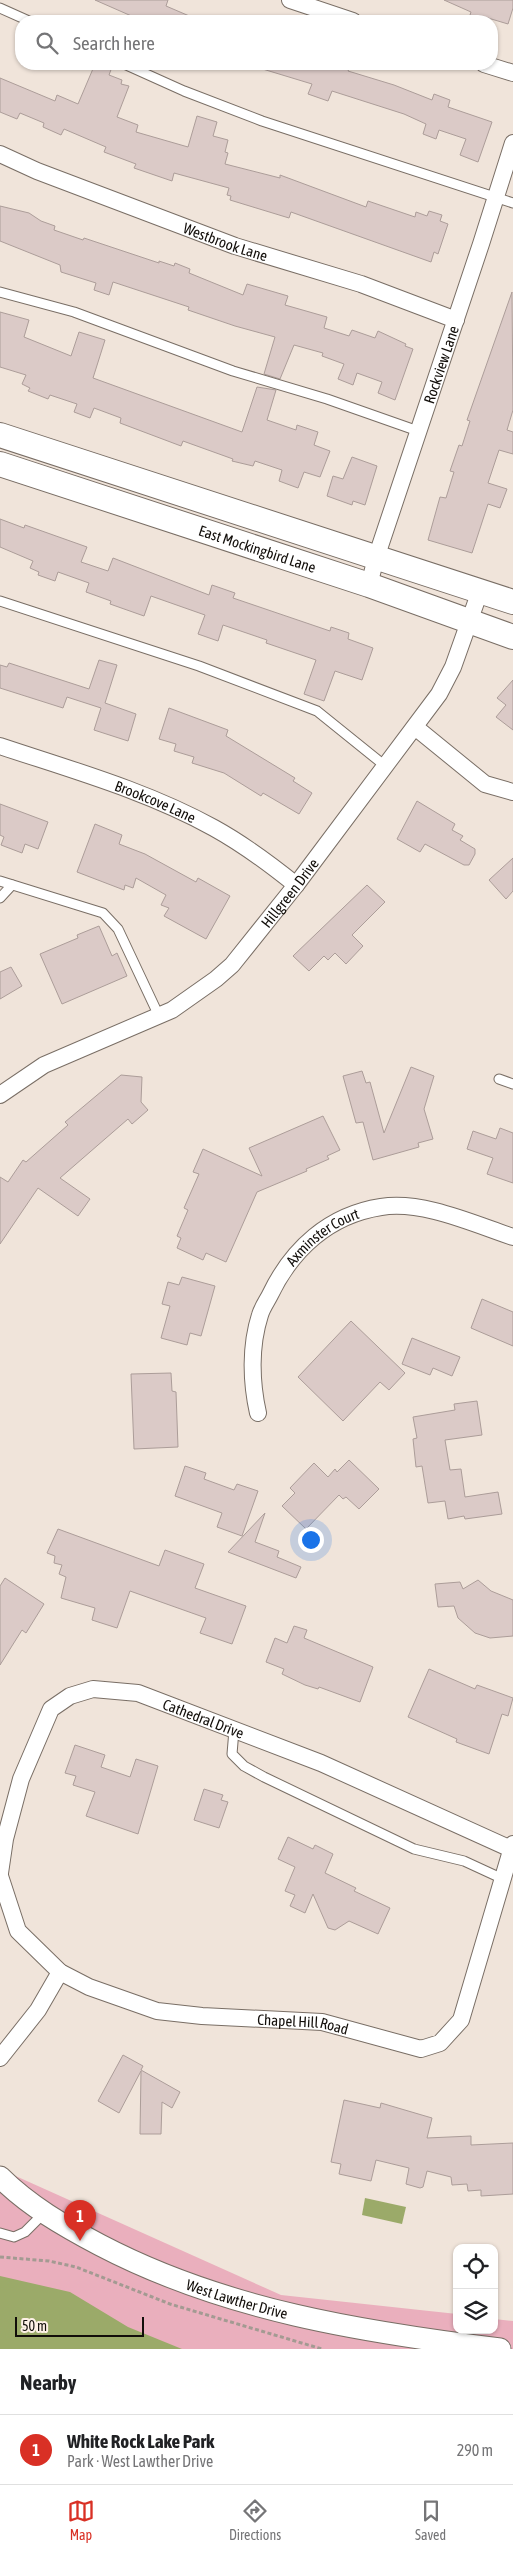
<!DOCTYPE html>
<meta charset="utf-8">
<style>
body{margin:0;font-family:"Asap Condensed",sans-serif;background:#f6f6f6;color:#202124}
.controls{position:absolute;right:15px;bottom:15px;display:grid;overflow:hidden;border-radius:10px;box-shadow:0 1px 4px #0004}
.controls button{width:45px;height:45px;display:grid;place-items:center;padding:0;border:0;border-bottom:1px solid #e0e0e0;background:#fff;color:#202124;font:25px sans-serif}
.scale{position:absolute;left:15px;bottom:12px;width:129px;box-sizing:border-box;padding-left:5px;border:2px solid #120e0a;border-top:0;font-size:14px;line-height:18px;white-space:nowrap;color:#120e0a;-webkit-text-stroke:4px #fef1e7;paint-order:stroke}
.you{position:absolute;left:310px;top:1539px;width:18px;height:18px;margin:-12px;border:4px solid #fff;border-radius:50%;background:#1a73e8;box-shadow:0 0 0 8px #1a73e833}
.badge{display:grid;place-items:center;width:32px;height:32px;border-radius:50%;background:#d93025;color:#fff;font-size:16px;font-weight:700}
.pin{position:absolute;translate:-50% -41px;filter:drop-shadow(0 1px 2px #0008)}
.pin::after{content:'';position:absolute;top:26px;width:18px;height:15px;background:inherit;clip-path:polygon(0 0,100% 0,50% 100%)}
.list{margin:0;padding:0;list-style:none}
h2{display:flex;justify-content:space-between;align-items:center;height:65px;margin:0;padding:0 20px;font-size:21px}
h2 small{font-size:16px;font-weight:400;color:#757577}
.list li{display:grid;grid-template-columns:32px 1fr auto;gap:15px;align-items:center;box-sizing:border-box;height:70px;padding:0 20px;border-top:1px solid #e0e0e0}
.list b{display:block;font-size:19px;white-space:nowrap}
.list p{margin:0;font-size:16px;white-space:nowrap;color:#757577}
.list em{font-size:16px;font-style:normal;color:#757577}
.icon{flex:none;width:28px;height:28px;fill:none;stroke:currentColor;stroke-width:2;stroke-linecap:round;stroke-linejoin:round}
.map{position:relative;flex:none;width:513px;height:2349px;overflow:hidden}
.search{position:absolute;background:#fff;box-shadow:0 1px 4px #0004;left:15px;right:15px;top:15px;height:55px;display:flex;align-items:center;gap:12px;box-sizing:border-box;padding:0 18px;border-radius:20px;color:#757577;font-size:19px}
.sheet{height:135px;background:#fff}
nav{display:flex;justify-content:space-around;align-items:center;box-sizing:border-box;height:70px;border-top:1px solid #e0e0e0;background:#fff;font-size:14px;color:#757577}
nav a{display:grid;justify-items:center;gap:2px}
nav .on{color:#d93025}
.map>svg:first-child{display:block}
.green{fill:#eaafbd}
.water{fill:#9baa69}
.building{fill:#dbcac7;stroke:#ac9d99}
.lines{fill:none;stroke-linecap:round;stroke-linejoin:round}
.service-casing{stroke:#796e65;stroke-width:11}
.minor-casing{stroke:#796e65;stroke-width:18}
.tertiary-casing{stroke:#796e65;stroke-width:23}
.secondary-casing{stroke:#796e65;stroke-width:26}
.path{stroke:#a39a92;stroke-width:3;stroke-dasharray:4 2.5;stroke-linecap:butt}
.service{stroke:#fff;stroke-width:9}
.minor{stroke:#fff;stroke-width:16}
.tertiary{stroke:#fff;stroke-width:21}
.secondary{stroke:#fff;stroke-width:24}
.labels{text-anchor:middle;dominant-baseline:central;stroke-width:4;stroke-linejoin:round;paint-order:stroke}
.street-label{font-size:15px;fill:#120e0a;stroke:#fef1e7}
</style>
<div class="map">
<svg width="513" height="2349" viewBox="0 0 513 2349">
<rect width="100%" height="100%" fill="#f0e4da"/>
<polygon class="green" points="0,2169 281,2295 457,2314 457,2330 494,2330 494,2319 513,2321 513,2349 0,2349"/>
<g class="water">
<polygon points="365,2198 406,2207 402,2224 362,2215"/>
<polygon points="0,2276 70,2292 128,2327 182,2349 0,2349"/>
</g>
<g class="building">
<polygon points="95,0 168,0 166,6 201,21 135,21 136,18"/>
<polygon points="444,0 513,0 513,8 508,24 488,18 487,21 468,21 471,12"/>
<polygon points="95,64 112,67 109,75 122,80 121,84 129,86 117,117 138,125 136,132 188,147 197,116 217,122 213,136 228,140 225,152 228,153 225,164 280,178 280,175 366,207 368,201 415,217 416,212 427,216 429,211 442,215 440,221 448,224 438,254 434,252 431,262 291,212 289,218 230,200 231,196 227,195 229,188 174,173 172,181 134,168 136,164 104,152 106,147 64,129 61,135 43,127 44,123 20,113 17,119 0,112 0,78 55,101 57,95 78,104"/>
<polygon points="257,64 342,64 350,67 348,71 394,85 432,100 434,94 450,100 448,107 492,122 478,162 460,155 466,139 439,130 436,139 423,134 426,124 404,114 332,91 328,101 308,94 312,84 256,67"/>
<polygon points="0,206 29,213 41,221 55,226 54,230 83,240 84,238 159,263 159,261 174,266 175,263 190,269 189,273 243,295 247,284 288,296 285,305 327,317 324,328 349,336 352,330 375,338 378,331 406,344 405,346 413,349 395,400 378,393 382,382 357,373 353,385 338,379 344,364 322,356 323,353 294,345 280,379 264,374 275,337 235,326 188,310 189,307 113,282 109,295 94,290 96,283 61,272 60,265 0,241"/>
<polygon points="512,292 513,410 507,430 513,432 513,454 499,450 488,483 507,489 500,508 488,504 472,553 428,540 440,497 446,498 454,472 450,471 459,445 462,446 470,421 467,420"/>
<polygon points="0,312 29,320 24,337 71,356 79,332 105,340 93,378 242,432 257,387 276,390 267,420 296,430 297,425 318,432 314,445 330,451 320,477 304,472 298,488 279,481 282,470 255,461 253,466 232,461 233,459 183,441 181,446 120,423 121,418 94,408 90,418 74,412 77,404 50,395 48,399 28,391 30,388 22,384 26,375 0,367"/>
<polygon points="352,457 377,466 365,505 353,501 352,505 327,496 333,476 343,479"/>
<polygon points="0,519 24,528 25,525 87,547 81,562 108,571 113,558 209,595 212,585 235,593 233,598 330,631 331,627 349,633 348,639 373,648 362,680 335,671 324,701 304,694 316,660 266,643 267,640 223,625 218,641 198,634 205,615 151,596 144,616 110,604 111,601 86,592 89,583 58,572 55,581 38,575 39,572 30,568 33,561 0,547"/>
<polygon points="99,660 117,665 105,703 136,714 128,741 94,730 101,708 67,697 63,708 0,688 0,665 7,667 9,663 89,689"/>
<polygon points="513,680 513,730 496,717 506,705 497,698"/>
<polygon points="169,708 228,730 226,736 295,778 293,781 312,793 299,814 263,793 261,796 224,773 192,763 194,757 174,751 176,744 159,739"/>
<polygon points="417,801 455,824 452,830 463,836 460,840 475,849 475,854 469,865 464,865 425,844 420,852 397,839"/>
<polygon points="0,804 48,822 38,849 25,844 22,853 1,845 4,837 0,835"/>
<polygon points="95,824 122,835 119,844 145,854 196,882 198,878 230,896 206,939 164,916 169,908 161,905 166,895 136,878 133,888 125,885 124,890 77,872"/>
<polygon points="513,858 513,891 506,899 489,880"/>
<polygon points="367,885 385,902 352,935 363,946 346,964 335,953 328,960 324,956 309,971 293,956"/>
<polygon points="99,926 112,956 117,953 127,976 62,1004 40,954 78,938 77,935"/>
<polygon points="11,967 22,986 0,999 0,972"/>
<polygon points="411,1067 434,1076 424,1109 433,1139 418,1143 419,1147 373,1160 363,1122 356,1123 343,1076 362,1071 366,1083 370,1082 384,1133"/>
<polygon points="121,1075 142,1077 141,1102 148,1110 132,1124 128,1119 60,1178 90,1199 78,1216 38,1188 0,1244 0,1177 8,1182 23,1160 26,1162 68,1125 65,1122"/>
<polygon points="323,1116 340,1150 327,1156 329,1159 306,1169 307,1171 257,1192 226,1262 206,1253 203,1260 177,1248 181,1238 177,1236 188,1210 184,1208 199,1174 193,1172 203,1149 262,1176 249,1148"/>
<polygon points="500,1128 513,1133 513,1183 487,1174 493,1158 467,1149 473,1131 496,1139"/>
<polygon points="182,1277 215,1286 201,1336 190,1333 187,1345 161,1338 170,1306 162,1304 168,1282 179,1285"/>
<polygon points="482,1299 513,1312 513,1346 471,1328"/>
<polygon points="351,1321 405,1373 389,1390 380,1382 343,1421 298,1377"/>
<polygon points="412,1338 460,1357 452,1376 433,1368 430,1375 402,1364"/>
<polygon points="171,1373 172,1391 176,1392 178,1447 134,1449 131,1374"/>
<polygon points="477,1401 482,1435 445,1440 450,1470 461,1469 465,1497 498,1492 502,1514 465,1519 464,1516 448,1519 445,1501 428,1503 422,1466 416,1467 413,1439 417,1438 413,1417 455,1410 454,1404"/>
<polygon points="349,1460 379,1489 359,1509 346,1497 343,1499 339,1495 306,1529 282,1506 295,1493 290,1488 314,1463 328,1477 335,1469 337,1472"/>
<polygon points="185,1466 206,1473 204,1479 234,1490 237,1484 258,1491 242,1536 217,1527 222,1513 175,1496"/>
<polygon points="265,1513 255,1542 279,1551 277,1557 301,1567 296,1578 228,1552"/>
<polygon points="58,1529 159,1566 165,1550 204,1564 195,1588 246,1606 232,1644 200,1633 206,1618 130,1591 117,1628 92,1620 95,1608 61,1598 66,1577 59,1574 62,1565 54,1563 55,1556 47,1553"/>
<polygon points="5,1578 44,1604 26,1633 22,1630 0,1665 0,1586"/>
<polygon points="478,1580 491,1591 513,1600 513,1636 490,1638 475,1633 458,1618 454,1606 438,1607 435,1584 460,1582 463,1589"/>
<polygon points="294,1626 307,1630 304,1638 373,1667 360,1702 319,1687 318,1689 305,1685 282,1674 284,1669 266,1662 275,1638 287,1643"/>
<polygon points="429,1669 475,1689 477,1685 513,1698 508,1716 502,1714 489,1754 456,1742 457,1739 408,1717"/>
<polygon points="75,1745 105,1755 101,1767 130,1777 136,1759 158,1766 138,1834 86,1816 95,1792 73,1785 76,1776 65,1773"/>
<polygon points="204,1789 223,1795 221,1800 228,1802 219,1828 194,1820"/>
<polygon points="288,1837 313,1849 315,1845 333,1854 325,1873 356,1888 354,1891 390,1908 378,1934 349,1921 335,1930 328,1928 313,1894 305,1913 290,1906 295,1895 285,1891 295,1867 278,1859"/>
<polygon points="123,2055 143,2066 141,2070 180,2092 172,2108 162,2102 161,2134 140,2134 141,2071 119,2113 98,2101"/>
<polygon points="344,2100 380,2108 381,2103 432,2118 427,2138 471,2136 471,2145 513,2143 513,2194 481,2196 481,2190 468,2191 467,2184 452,2185 451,2177 427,2171 423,2187 420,2188 406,2184 409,2168 376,2160 371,2181 339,2174 341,2164 331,2162"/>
</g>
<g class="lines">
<g class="service-casing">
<g id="service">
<polyline points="0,8 29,21"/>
<polyline points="124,64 184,91 262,121 513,203"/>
<polyline points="0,292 74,312 233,371 327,399 418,431"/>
<polyline points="0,601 199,666 317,711 384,765"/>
<polyline points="0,881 103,913 118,929 159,1016"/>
<polyline points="0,898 12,885"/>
<polyline points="499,1079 513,1084"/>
<polyline points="234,1730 232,1754 244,1766 264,1777 414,1849 464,1861 503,1879"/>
<polyline points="0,2233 14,2237 25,2232 44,2213"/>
</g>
</g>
<g class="minor-casing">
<g id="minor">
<polyline points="290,0 353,21"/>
<polyline points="484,64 513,73"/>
<path id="s1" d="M0,154L37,171L235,246L361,284L456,320"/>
<path id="s2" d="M369,585L376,558L481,244L513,143"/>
<polyline points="415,727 485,784 513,792"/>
<path id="s3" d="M0,746C72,770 147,791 214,828C243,844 270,864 296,885"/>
<path id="s4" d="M0,1095L44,1065L172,1010L216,979L232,965L296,885L439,694L453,667L480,591"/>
<path id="s5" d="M258,1413C251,1382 250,1346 260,1315C262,1308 267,1301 270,1295C292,1249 329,1215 381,1207C422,1200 474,1224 513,1237"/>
<path id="s6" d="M0,1873L5,1839L21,1779L51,1709L70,1696L93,1689L138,1693L321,1763L511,1849"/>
<path id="s7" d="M0,1876L18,1931L60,1972L89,1987L157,2011L202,2016L322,2022L421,2049L440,2043L461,2020L513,1844"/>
<polyline points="0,2058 38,2010 60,1972"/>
</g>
</g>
<g class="tertiary-casing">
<g id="tertiary">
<path id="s8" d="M0,2177C29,2206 64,2226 100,2245C224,2310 362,2332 500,2349"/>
</g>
</g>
<g class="secondary-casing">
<g id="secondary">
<polyline points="0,435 513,602"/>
<path id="s9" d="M0,464L369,585L513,637"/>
</g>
</g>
<polyline class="path" points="0,2257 49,2261 76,2267 170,2304 322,2349"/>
<use href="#service" class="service"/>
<use href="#minor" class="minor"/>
<use href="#tertiary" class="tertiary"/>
<use href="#secondary" class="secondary"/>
</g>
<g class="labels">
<g class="street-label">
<text stroke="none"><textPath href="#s1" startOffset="242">Westbrook Lane</textPath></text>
<text stroke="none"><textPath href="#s2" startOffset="232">Rockview Lane</textPath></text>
<text stroke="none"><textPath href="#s9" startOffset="271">East Mockingbird Lane</textPath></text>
<text stroke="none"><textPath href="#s3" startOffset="165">Brookcove Lane</textPath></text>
<text stroke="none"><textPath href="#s4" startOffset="360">Hillgreen Drive</textPath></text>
<text stroke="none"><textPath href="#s5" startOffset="202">Axminster Court</textPath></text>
<text stroke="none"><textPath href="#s6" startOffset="335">Cathedral Drive</textPath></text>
<text stroke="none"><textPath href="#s7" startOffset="368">Chapel Hill Road</textPath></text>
<text stroke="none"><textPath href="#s8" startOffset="269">West Lawther Drive</textPath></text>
</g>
</g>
</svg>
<div class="controls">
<button><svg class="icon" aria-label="locate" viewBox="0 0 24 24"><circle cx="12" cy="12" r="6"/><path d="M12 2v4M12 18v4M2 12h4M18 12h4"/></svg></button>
<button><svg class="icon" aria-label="layers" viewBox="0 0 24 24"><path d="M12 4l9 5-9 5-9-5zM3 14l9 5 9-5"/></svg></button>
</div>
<div class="scale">50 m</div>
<div class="you"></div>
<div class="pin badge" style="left:80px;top:2241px">1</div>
<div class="search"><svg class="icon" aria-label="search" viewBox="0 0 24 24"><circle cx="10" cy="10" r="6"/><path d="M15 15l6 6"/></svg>Search here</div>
</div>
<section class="sheet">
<h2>Nearby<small></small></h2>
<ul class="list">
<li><span class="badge">1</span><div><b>White Rock Lake Park</b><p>Park · West Lawther Drive</p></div><em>290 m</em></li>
</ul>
</section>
<nav>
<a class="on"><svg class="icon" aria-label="map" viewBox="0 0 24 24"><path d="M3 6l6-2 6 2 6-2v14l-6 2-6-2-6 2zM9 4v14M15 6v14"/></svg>Map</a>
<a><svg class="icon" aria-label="directions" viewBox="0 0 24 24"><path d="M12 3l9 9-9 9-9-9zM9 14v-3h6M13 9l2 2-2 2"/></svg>Directions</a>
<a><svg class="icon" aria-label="saved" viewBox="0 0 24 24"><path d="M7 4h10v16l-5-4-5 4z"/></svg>Saved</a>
</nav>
